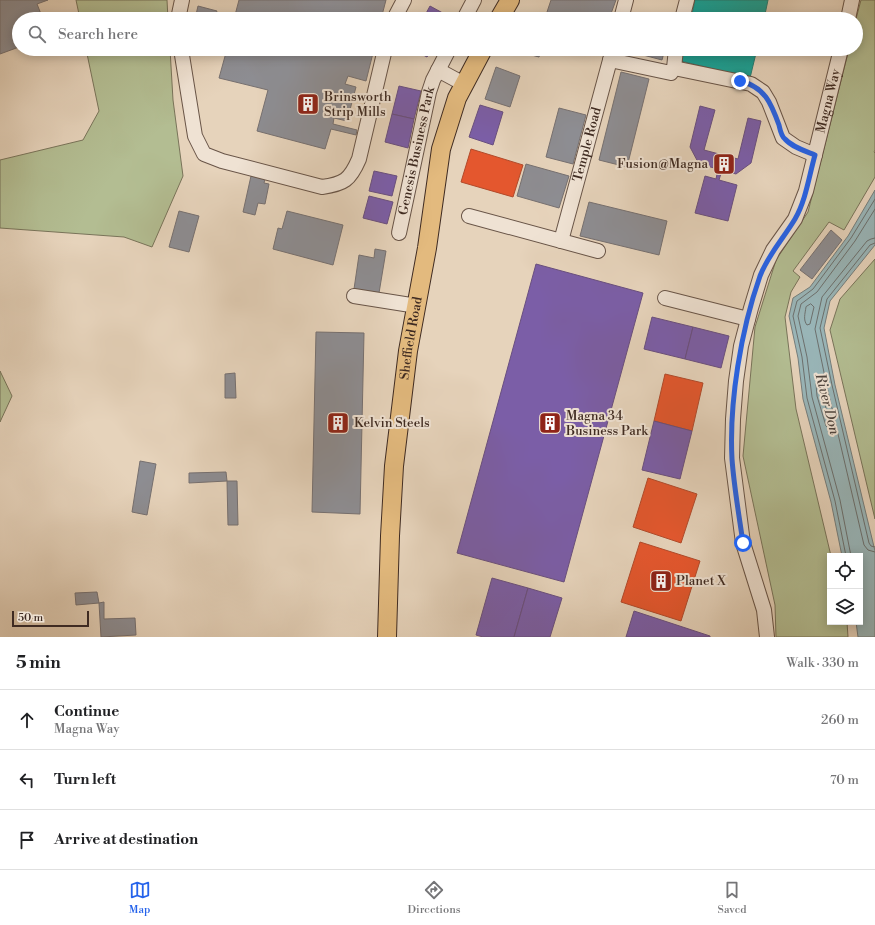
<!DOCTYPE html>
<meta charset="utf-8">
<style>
body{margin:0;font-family:"Libre Bodoni",serif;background:#f6f6f6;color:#202124}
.controls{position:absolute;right:12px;bottom:12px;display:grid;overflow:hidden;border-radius:0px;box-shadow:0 2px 10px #0003}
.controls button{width:36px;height:36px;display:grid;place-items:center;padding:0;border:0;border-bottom:1px solid #e0e0e0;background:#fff;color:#202124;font:20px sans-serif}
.scale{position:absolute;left:12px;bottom:10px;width:77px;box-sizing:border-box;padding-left:4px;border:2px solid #3f2b22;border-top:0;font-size:11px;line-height:14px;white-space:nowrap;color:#3f2b22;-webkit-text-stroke:3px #efe2d3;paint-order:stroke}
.stop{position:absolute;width:12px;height:12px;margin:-9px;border:3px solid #2563eb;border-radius:50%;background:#fff}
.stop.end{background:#2563eb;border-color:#fff;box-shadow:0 1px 4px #0008}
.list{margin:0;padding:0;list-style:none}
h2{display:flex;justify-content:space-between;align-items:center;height:52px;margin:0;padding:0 16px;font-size:17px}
h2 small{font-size:13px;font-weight:400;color:#757577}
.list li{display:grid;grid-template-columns:26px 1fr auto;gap:12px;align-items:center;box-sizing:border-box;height:60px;padding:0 16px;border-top:1px solid #e0e0e0}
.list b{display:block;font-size:15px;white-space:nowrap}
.list p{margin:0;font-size:13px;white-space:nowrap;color:#757577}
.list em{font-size:13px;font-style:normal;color:#757577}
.icon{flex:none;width:22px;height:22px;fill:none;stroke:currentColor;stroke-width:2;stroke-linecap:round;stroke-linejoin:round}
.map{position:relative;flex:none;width:875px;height:637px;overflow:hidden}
.search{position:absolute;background:#fff;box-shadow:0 2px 10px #0003;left:12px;right:12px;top:12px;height:44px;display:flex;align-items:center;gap:10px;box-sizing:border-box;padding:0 14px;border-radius:22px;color:#757577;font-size:15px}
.sheet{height:232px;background:#fff}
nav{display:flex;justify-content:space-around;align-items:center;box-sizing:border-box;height:56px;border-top:1px solid #e0e0e0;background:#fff;font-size:11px;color:#757577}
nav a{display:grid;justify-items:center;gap:2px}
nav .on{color:#2563eb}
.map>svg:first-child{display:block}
.green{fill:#b3bd92;stroke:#79745a}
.water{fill:#99b6b9;stroke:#757e7d}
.shops{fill:#e4572e;stroke:#b24a2a}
.offices{fill:#7b5ea7;stroke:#694f7f}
.public{fill:#17a398;stroke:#237f75}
.industry{fill:#8d8d92;stroke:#767070}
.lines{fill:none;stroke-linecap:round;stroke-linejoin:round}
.shore{stroke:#6c706e;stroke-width:1}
.minor-casing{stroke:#695548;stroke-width:16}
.major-casing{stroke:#3f2b22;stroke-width:20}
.minor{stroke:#efe2d3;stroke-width:14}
.major{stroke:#e3ba7e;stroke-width:18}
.route{stroke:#2563eb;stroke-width:5}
.labels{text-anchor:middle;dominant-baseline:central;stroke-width:4;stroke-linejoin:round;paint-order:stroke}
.poi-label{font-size:13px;fill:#3f2b22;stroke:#efe2d3;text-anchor:start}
.street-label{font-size:13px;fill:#3f2b22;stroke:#efe2d3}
.water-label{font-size:14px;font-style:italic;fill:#514740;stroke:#efe2d3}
</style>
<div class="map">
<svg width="875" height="637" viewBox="0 0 875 637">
<rect width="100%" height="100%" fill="#e6d3bb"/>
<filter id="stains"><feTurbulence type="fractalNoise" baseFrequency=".005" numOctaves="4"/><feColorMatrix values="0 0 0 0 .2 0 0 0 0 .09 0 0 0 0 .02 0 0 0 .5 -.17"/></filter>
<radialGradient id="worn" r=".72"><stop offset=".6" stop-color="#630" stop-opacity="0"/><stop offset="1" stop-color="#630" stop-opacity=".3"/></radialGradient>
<g class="green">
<polygon points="76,0 167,0 168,19 80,19"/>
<polygon points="861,0 875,0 875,150 874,152 875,153 875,177 844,230 829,222 793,271 800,277 791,292 785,317 796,409 831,556 830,622 847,622 848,637 776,637 775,605 743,456 755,327 776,260 808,212 849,49 856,49 856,19"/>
<polygon points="86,49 170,49 173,100 183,176 152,247 124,237 0,228 0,160 83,140 99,111"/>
<polygon points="875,259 875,519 830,330 840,299"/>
<polygon points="0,371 12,396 0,422"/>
</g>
<polygon class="water" points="875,190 875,245 830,301 824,328 835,385 875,551 875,637 858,637 856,622 860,622 860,556 842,556 831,502 803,399 798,358 789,316 793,298 810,287 848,236"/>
<g class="shops">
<polygon points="471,149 523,165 513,197 461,182"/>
<polygon points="665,374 703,383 692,431 654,421"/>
<polygon points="648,478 697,494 681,543 633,527"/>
<polygon points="640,542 700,561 681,621 621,602"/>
</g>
<g class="offices">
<polygon points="430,6 450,17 449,19 423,19"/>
<polygon points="412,49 432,49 427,57"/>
<polygon points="399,86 421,91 414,119 392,114"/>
<polygon points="480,105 503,112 493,145 469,137"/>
<polygon points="700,106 715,110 704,150 738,159 748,118 761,121 751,163 736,174 722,170 719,180 737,185 728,221 695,213 705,176 716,179 718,169 699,164 690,147"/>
<polygon points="392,114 414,119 408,148 385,142"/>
<polygon points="374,171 397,176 392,196 369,191"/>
<polygon points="369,196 393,202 387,224 363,218"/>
<polygon points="536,264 643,293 564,582 457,553"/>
<polygon points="652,317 693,327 685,359 644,349"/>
<polygon points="693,327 729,336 721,368 685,359"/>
<polygon points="654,421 692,431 680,479 642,470"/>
<polygon points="492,578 528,588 514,637 483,637 476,635"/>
<polygon points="528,588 562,598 550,637 514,637"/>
<polygon points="634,611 710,636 710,637 626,637"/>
</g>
<g class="public">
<polygon points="695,0 768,0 764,19 691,19"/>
<polygon points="684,49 757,49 750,78 681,61"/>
</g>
<g class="industry">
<polygon points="0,0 48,0 37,4 43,19 19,19 19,47 0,54"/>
<polygon points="239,0 386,0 381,19 234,19"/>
<polygon points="551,0 616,0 609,19 557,19 546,15"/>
<polygon points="198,6 217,11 214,19 195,19"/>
<polygon points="227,49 374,49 366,81 348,76 345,84 356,87 347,121 334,118 333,124 357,130 356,135 331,129 325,149 257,131 268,90 219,78"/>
<polygon points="509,49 542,49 539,57"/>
<polygon points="629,49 665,49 662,60 628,51"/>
<polygon points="496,67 520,76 510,107 485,99"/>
<polygon points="621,72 649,79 627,167 599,160"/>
<polygon points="559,108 586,115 573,164 546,157"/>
<polygon points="526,164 569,176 559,208 517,196"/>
<polygon points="251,176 265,179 264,183 269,184 265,204 258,203 255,215 243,212"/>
<polygon points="589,202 667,221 659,255 580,236"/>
<polygon points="179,211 199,216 189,252 169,247"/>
<polygon points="287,211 343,225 333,265 273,249 278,228 282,229"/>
<polygon points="831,230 842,240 812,279 800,270"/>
<polygon points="375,249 386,251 379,293 354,289 359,255 374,258"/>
<polygon points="316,332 364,333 360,514 312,512"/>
<polygon points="235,373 236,398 225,398 225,374"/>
<polygon points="140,461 156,464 147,515 132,512"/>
<polygon points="226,472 227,481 189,483 189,473"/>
<polygon points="227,481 237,481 238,525 228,525"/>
<polygon points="97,592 99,603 76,605 75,593"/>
<polygon points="104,602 104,619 135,618 136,635 101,637 99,603"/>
</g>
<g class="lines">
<g class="shore">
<polyline points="875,238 871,239 867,241 822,297 815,329 827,387 864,545 868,550 875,552"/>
<polyline points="875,243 870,245 827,299 820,328 832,385 869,543 871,546 875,547"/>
<path d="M811,304L814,307L810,324L807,325C803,320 805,314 806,307Z"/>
<polygon points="818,382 820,384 830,425 828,428 826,426 817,396 816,384"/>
<polyline points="846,556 835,501 807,398 802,357 793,316 797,301 813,289 851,238 875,199"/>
<polyline points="851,556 840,500 812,397 807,357 798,316 801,304 817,292 855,241 875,209"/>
</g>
<g class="minor-casing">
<g id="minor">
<polyline points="178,19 182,0"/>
<polyline points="394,19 404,0"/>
<polyline points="464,19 474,0"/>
<polyline points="621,19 626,0"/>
<polyline points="682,19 687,0"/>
<polyline points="848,19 852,0"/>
<path d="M181,49L195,136L204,154L222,161L322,187C344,184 350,180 359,159L385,49"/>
<polyline points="610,60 671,73 674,68 676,49"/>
<polyline points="674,68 751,84 763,92 769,102 783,138 796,147 815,155"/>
<polyline points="438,70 464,84"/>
<polyline points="469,216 598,251"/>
<path id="s1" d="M399,233L429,92L433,80L449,49"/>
<path id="s2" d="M561,241L613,49"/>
<polyline points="354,296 417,306"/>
<polyline points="665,298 748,319"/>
<path id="s3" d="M767,637L764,610L743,543L732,458L733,419L736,381L741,346L751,308L761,275L773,250L795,219L806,191L841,49"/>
</g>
</g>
<g class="major-casing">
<g id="major">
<polyline points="499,19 510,0"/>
<path id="s4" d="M387,637L390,536L394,466L408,351L427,248L441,149L457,98L483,49"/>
</g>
</g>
<use href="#minor" class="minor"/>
<use href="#major" class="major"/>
</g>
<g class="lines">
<path class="route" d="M740,81C765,87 771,103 779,125C780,129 781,136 785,139C792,147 805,151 815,155C809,176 806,200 795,219C783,239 768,255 760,276C741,330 729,402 732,459C734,487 739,515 743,543"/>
</g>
<defs>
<g id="building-square" transform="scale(1.15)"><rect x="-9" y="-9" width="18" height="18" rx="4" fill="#8f2418" stroke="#efe2d3"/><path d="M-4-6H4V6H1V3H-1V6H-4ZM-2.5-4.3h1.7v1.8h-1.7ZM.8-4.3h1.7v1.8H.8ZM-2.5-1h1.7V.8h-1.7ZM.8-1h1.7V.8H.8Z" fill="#fff"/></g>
</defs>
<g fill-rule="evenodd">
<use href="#building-square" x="308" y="104"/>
<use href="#building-square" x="724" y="164"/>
<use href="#building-square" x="338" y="423"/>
<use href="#building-square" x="550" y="423"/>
<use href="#building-square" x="661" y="581"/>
</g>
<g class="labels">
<g class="poi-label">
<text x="324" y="97">Brinsworth<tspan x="324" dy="15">Strip Mills</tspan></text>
<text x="708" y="164" text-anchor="end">Fusion@Magna</text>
<text x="566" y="416">Magna 34<tspan x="566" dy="15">Business Park</tspan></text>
<text x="354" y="423">Kelvin Steels</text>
<text x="676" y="581">Planet X</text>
</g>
<g class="street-label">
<text stroke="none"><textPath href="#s3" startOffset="558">Magna Way</textPath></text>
<text stroke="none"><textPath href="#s2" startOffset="100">Temple Road</textPath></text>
<text stroke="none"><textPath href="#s1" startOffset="84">Genesis Business Park</textPath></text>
<text stroke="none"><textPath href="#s4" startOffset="300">Sheffield Road</textPath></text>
</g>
<g class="water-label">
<text transform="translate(827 404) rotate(76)">River Don</text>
</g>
</g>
<rect width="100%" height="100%" filter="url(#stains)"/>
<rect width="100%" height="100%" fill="url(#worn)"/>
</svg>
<div class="controls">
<button><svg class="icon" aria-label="locate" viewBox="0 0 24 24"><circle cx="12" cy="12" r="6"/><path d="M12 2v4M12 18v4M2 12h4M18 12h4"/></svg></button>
<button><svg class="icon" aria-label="layers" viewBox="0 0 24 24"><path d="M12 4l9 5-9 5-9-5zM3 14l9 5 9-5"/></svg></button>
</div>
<div class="scale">50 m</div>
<div class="stop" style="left:743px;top:543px"></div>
<div class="stop end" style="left:740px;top:81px"></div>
<div class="search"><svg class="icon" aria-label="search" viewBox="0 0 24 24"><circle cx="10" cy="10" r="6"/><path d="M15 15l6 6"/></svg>Search here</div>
</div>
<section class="sheet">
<h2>5 min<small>Walk · 330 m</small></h2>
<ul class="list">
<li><svg class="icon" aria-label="ahead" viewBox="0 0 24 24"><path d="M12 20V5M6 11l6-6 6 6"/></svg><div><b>Continue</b><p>Magna Way</p></div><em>260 m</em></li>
<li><svg class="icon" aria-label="left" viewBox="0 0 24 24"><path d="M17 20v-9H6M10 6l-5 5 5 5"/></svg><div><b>Turn left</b></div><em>70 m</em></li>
<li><svg class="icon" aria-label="arrive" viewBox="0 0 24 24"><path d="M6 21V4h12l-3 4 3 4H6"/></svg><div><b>Arrive at destination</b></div></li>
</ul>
</section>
<nav>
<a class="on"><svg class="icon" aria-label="map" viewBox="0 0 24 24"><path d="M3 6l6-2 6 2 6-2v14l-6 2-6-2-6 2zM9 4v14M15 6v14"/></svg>Map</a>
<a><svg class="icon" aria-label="directions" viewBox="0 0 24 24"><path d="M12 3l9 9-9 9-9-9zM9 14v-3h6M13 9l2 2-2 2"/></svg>Directions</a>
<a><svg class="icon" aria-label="saved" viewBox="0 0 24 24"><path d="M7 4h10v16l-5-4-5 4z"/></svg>Saved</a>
</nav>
